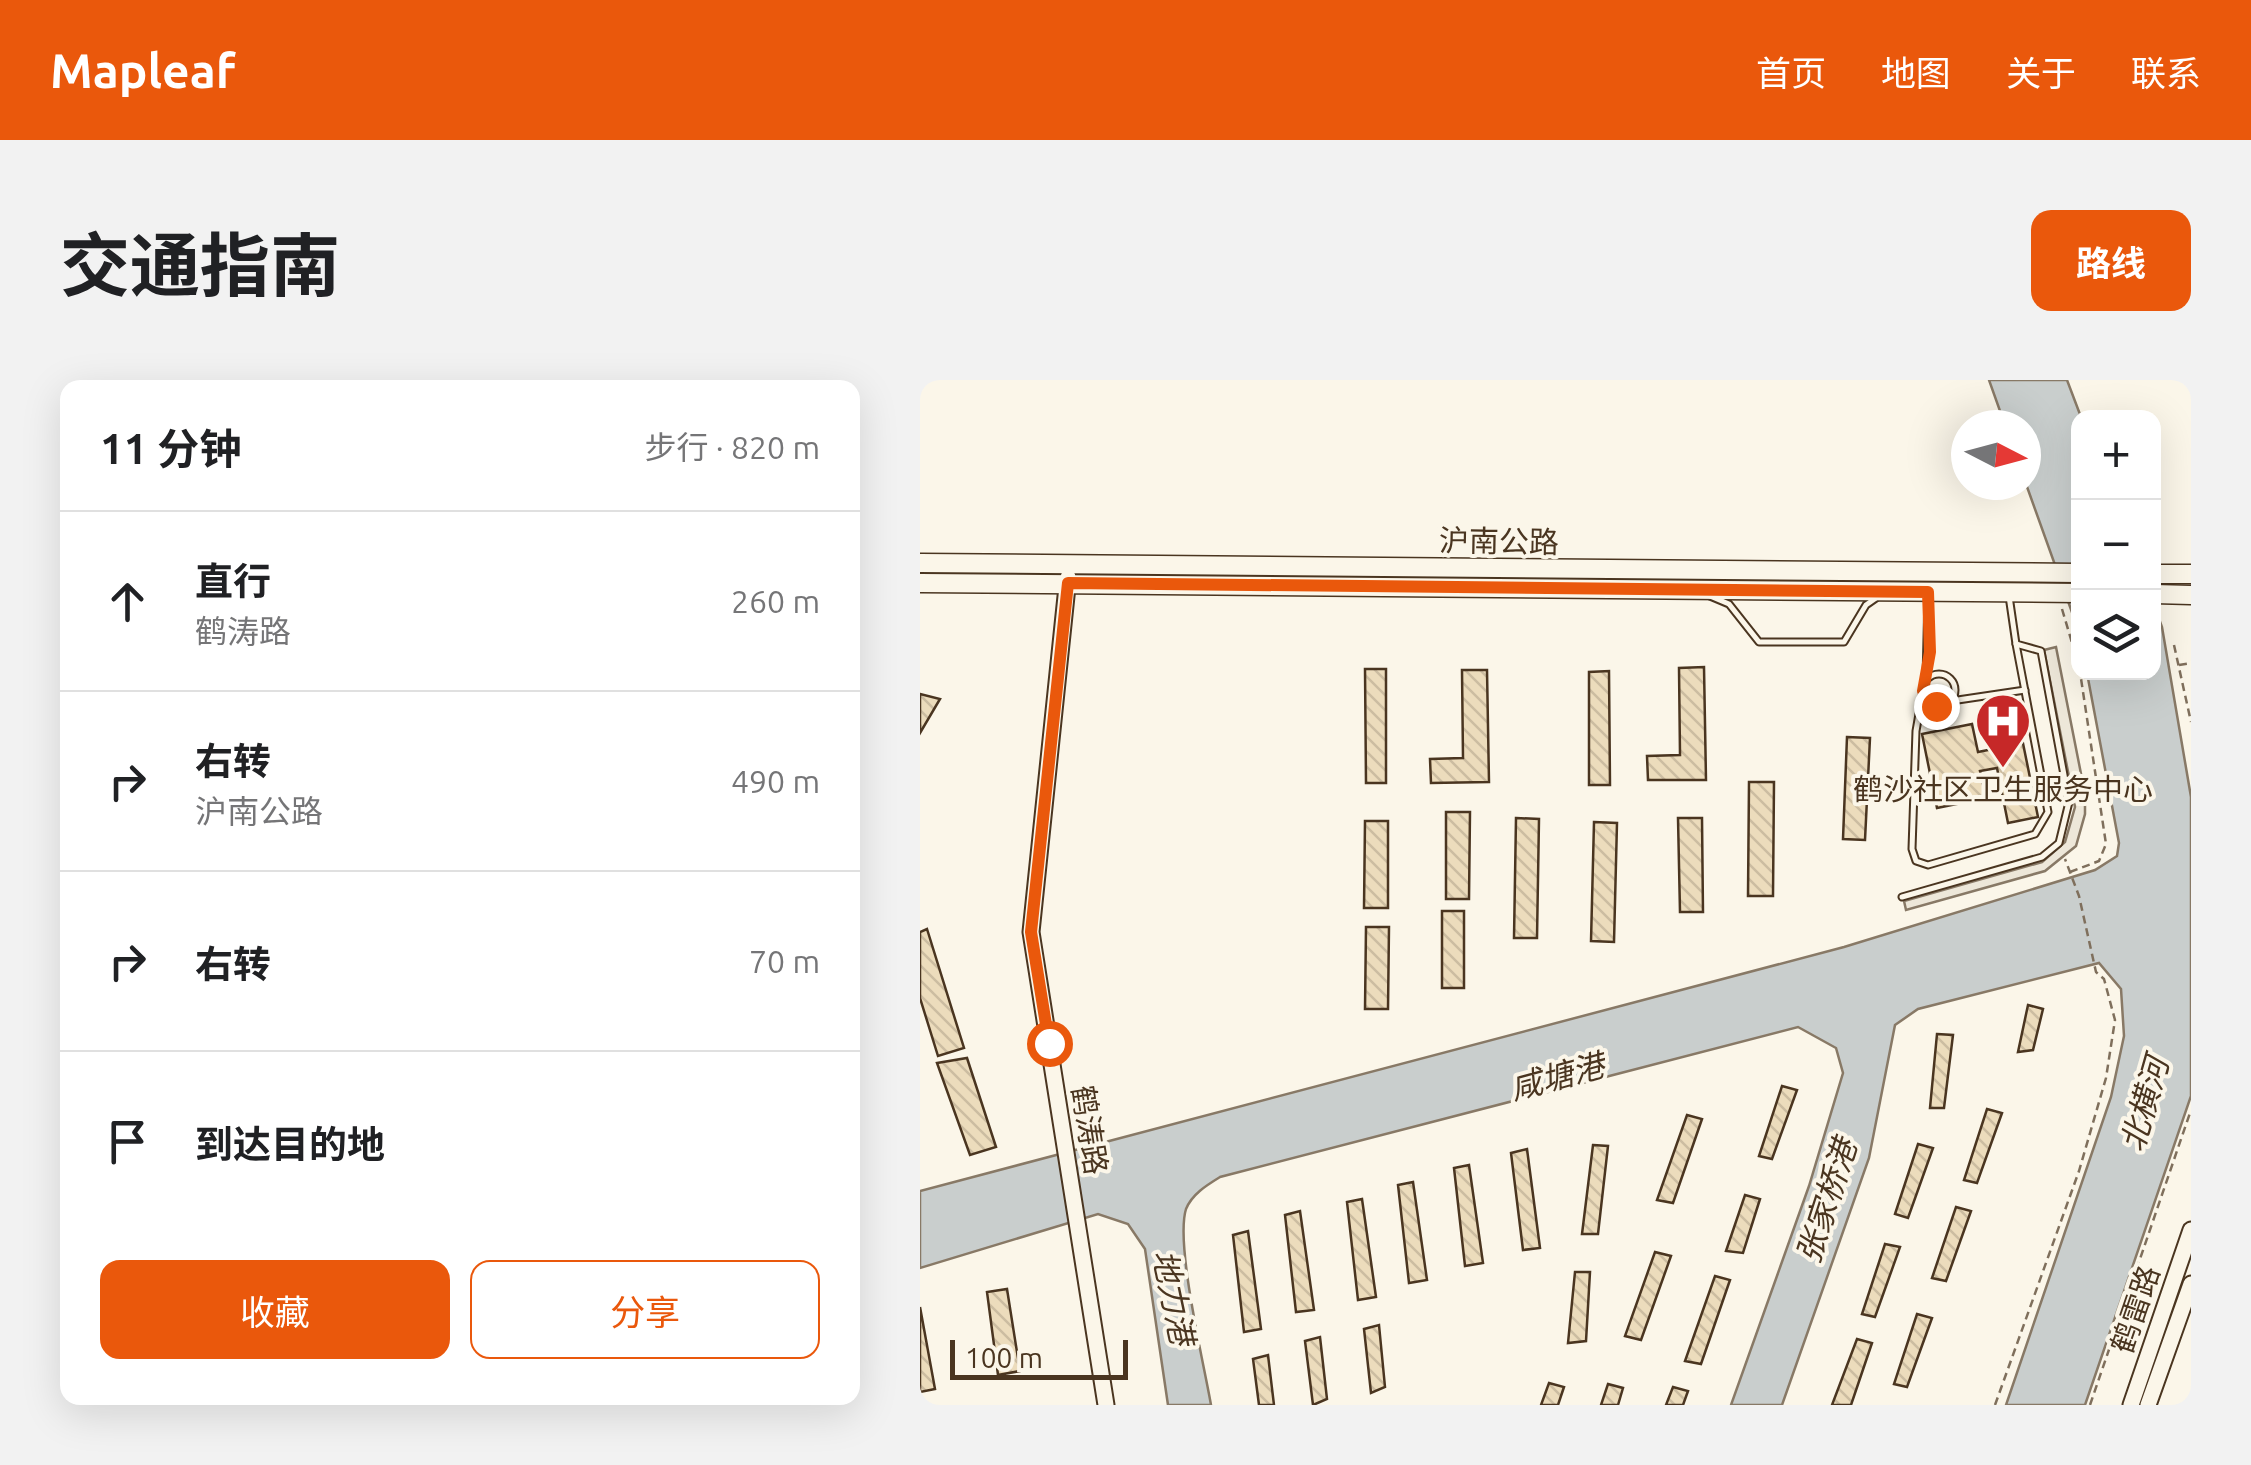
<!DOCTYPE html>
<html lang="zh">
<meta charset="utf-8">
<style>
body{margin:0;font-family:Ubuntu,"Noto Sans SC",sans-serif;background:#f2f2f2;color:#202124}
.controls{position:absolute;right:30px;top:30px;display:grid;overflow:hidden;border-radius:20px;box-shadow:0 10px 40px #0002}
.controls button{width:90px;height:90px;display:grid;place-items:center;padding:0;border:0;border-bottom:2px solid #e0e0e0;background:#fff;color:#202124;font:50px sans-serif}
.compass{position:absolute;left:1031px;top:30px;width:90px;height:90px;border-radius:50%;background:#fff;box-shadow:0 10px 40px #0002;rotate:96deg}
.scale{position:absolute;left:30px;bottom:25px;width:178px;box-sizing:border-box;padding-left:10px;border:5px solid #4a3520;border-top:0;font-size:28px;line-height:35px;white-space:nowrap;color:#4a3520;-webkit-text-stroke:8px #fbf6e9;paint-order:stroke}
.stop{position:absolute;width:30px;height:30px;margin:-22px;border:8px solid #ea580c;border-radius:50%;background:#fff}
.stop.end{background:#ea580c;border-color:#fff;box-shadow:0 2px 10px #0008}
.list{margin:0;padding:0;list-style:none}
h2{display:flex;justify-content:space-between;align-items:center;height:130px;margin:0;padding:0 40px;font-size:42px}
h2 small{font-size:32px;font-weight:400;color:#757577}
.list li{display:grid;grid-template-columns:65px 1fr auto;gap:30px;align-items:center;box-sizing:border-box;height:180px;padding:0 40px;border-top:2px solid #e0e0e0}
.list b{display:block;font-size:38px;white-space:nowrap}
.list p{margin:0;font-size:32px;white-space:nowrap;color:#757577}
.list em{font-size:32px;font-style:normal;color:#757577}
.actions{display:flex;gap:20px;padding:30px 40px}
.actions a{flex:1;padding:22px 0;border:2px solid #ea580c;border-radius:20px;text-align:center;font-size:35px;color:#ea580c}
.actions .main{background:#ea580c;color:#fff}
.icon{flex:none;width:55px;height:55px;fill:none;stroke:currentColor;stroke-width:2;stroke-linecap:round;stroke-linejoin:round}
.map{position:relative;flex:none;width:1271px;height:1025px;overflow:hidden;border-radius:20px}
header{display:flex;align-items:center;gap:60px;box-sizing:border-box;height:140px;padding:0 50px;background:#ea580c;color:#fff}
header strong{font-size:48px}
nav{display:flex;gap:55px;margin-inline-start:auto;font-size:35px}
.intro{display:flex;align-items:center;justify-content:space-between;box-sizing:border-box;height:240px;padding:0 60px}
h1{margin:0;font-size:70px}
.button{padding:25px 45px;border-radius:20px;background:#ea580c;color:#fff;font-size:35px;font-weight:700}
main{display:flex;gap:60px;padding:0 60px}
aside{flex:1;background:#fff;border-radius:20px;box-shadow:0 10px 40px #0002}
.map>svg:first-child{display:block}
.parking{fill:#ede7d9;stroke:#887966;stroke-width:2.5}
.water{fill:#c9cecd;stroke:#887966;stroke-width:2.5}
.building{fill:url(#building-back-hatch);stroke:#4a3520;stroke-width:2.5}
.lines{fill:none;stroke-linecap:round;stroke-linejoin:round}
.lane-casing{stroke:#4a3520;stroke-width:9}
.secondary-casing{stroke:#4a3520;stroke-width:19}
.primary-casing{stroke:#4a3520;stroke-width:21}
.path{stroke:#7f6f5c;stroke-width:2.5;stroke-dasharray:8 5;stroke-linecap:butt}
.lane{stroke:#fbf6e9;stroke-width:5}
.secondary{stroke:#fbf6e9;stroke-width:15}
.primary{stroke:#fbf6e9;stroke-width:18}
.route{stroke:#ea580c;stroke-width:12}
.labels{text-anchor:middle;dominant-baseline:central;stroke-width:8;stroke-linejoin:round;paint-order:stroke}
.street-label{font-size:30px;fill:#4a3520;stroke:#fbf6e9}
.poi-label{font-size:30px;fill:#4a3520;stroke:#fbf6e9}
.water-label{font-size:32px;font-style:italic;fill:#4a3520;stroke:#fbf6e9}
</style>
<header>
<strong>Mapleaf</strong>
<nav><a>首页</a><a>地图</a><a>关于</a><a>联系</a></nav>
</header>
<div class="intro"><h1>交通指南</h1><a class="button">路线</a></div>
<main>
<aside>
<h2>11 分钟<small>步行 · 820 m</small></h2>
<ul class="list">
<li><svg class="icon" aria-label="ahead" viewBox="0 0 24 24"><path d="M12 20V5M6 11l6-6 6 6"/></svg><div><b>直行</b><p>鹤涛路</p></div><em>260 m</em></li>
<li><svg class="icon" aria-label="right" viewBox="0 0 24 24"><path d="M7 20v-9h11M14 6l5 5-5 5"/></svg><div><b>右转</b><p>沪南公路</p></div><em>490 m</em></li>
<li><svg class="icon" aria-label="right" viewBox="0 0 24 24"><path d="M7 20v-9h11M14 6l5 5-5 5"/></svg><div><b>右转</b></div><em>70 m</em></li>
<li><svg class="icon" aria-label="arrive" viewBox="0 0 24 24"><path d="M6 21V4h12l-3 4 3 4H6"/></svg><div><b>到达目的地</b></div></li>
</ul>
<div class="actions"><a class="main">收藏</a><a>分享</a></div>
</aside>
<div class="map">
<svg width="1271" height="1025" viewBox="0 0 1271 1025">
<defs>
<pattern id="building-back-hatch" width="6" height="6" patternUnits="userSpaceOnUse" patternTransform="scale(2.5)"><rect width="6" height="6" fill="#ecdcbc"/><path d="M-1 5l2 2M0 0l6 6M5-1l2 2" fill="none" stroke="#ccbda1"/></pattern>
</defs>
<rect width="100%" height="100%" fill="#fbf6e9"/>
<polygon class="parking" points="1136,267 1165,414 1165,434 1156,466 1125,491 986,530 984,521 1122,482 1145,462 1155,427 1124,270"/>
<g class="water">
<polygon points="1069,0 1147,0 1161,37 1158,249 1106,104 1106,45 1085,45"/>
<path d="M1234,225L1242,247L1271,417V716L1165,1025H1086L1191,717L1204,656L1201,609L1179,583L998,629L975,645L949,778L862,1025H811L889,806L923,693L916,668L878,647L300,797C287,805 272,814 266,829C255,864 284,984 291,1025H248L225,869L208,844L178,834L0,888V811L924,567L1175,490L1197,476L1199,463L1167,293L1234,292Z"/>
</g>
<g class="building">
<polygon points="784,287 786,400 728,400 727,376 760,375 759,288"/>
<polygon points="445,289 466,289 466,403 446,403"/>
<polygon points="542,290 567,290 569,402 511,403 510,379 543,378"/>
<polygon points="689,291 690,405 669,405 669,292"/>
<polygon points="0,314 20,319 0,353"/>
<polygon points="1095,324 1118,437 1088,443 1077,388 1060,391 1066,418 1017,428 1002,354 1052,344 1058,372 1073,369 1065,330"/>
<polygon points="927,357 950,358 945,460 923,459"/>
<polygon points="829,402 854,402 853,516 828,516"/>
<polygon points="526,432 550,432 549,519 526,519"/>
<polygon points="596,438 619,439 617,558 594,558"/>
<polygon points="758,438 782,438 783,532 760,532"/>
<polygon points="445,441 468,441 468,528 444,528"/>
<polygon points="674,442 697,443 694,562 671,561"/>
<rect x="522" y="531" width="22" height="77"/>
<polygon points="446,547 469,547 468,629 445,629"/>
<polygon points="7,549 44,668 18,676 0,618 0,552"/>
<polygon points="1108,625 1123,629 1113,670 1098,672"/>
<polygon points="1017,654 1033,655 1024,728 1010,728"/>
<polygon points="47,678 76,767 50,775 17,683"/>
<polygon points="862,706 877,710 852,779 839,776"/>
<polygon points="1067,729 1082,733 1057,803 1044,800"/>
<polygon points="767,735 782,739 753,823 737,820"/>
<polygon points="998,764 1013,768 988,838 975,834"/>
<polygon points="673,765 688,766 678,854 662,854"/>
<polygon points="607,769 620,868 603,870 591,773"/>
<polygon points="549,785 563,883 545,886 534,788"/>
<polygon points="493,802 507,900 489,903 478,805"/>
<polygon points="825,815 840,819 823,873 806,871"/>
<polygon points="442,819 456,917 438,920 427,822"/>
<polygon points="1036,827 1051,831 1026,901 1012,898"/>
<polygon points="380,831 394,930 376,932 365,835"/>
<polygon points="328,851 341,949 324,952 313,855"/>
<polygon points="965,864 980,867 955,937 942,934"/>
<polygon points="735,872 751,876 721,960 705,956"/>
<polygon points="655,892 670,892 666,961 648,963"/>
<polygon points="795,896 810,900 781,984 765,981"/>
<polygon points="87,909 100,991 78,995 67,912"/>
<polygon points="0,927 15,1009 0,1012"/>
<polygon points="997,934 1012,938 987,1007 974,1004"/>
<polygon points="459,945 465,1007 451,1013 444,949"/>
<polygon points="400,957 407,1019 393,1025 385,961"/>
<polygon points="937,959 952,963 931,1025 912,1025"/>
<polygon points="348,975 354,1025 339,1025 333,979"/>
<polygon points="629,1003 644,1007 638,1025 621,1025"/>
<polygon points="688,1004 703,1008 698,1025 681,1025"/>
<polygon points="753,1007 768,1011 763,1025 746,1025"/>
</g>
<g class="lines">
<g class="lane-casing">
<g id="lane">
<polyline points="790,216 809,224 839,262 924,262 946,225 956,218"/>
<circle cx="1019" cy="310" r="16"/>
<polyline points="1006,299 1008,215"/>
<polyline points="1003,311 996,351 992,469 996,481 1008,485 1115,454 1128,432 1096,264"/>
<polyline points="1031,321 1105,310"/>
<polyline points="982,517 1122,477 1139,463 1149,422 1121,271 1096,264 1089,216"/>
</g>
</g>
<g class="secondary-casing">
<g id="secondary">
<polyline points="148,197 111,552 186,1025"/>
<polyline points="1211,1025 1271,850"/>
<polyline points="1228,1025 1271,904"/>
</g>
</g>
<g class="primary-casing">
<g id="primary">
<polyline points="0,183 1158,193"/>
<polyline points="1234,194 1271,194"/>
<polyline points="0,203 1158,213"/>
<polyline points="1234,214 1271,215"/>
</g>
</g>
<g class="path">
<polyline points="1142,229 1158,283"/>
<polyline points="1254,265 1271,342"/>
<polyline points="1259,285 1271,283"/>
<polyline points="1150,492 1179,481 1186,464 1160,292"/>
<polyline points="1075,1025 1159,791 1186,698 1195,640 1184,599 1176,592 1159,516 1145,479"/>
<polyline points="1170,1025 1271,730"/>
</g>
<use href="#lane" class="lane"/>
<use href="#secondary" class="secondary"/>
<use href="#primary" class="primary"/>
</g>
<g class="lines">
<polyline class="route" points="129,663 111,552 148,203 1008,212 1010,272 1003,311 1016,326"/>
</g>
<defs>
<g id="hospital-pin" transform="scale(2.875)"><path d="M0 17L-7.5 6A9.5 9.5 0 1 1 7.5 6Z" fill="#c62828" stroke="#fbf6e9"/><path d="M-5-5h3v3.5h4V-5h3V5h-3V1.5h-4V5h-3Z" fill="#fff"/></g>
</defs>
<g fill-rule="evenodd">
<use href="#hospital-pin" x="1083" y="341"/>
</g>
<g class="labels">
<g class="street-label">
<text transform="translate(579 161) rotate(1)">沪南公路</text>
<text transform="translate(170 750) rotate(81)">鹤涛路</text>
<text transform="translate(1215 929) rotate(-71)">鹤雷路</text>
</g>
<g class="poi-label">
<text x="1083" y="409">鹤沙社区卫生服务中心</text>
</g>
<g class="water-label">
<text transform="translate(637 696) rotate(-15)">咸塘港</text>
<text transform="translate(1224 724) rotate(-74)">北横河</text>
<text transform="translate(906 821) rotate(-72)">张家桥港</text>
<text transform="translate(254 917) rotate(78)">地力港</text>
</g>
</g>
</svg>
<div class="controls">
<button>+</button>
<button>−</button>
<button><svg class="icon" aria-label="layers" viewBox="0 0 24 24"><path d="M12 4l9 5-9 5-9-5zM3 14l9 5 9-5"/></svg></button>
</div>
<svg class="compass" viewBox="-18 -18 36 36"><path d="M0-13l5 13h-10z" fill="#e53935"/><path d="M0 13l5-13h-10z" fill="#757577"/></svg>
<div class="scale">100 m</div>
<div class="stop" style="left:129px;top:663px"></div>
<div class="stop end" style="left:1016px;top:326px"></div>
</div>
</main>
